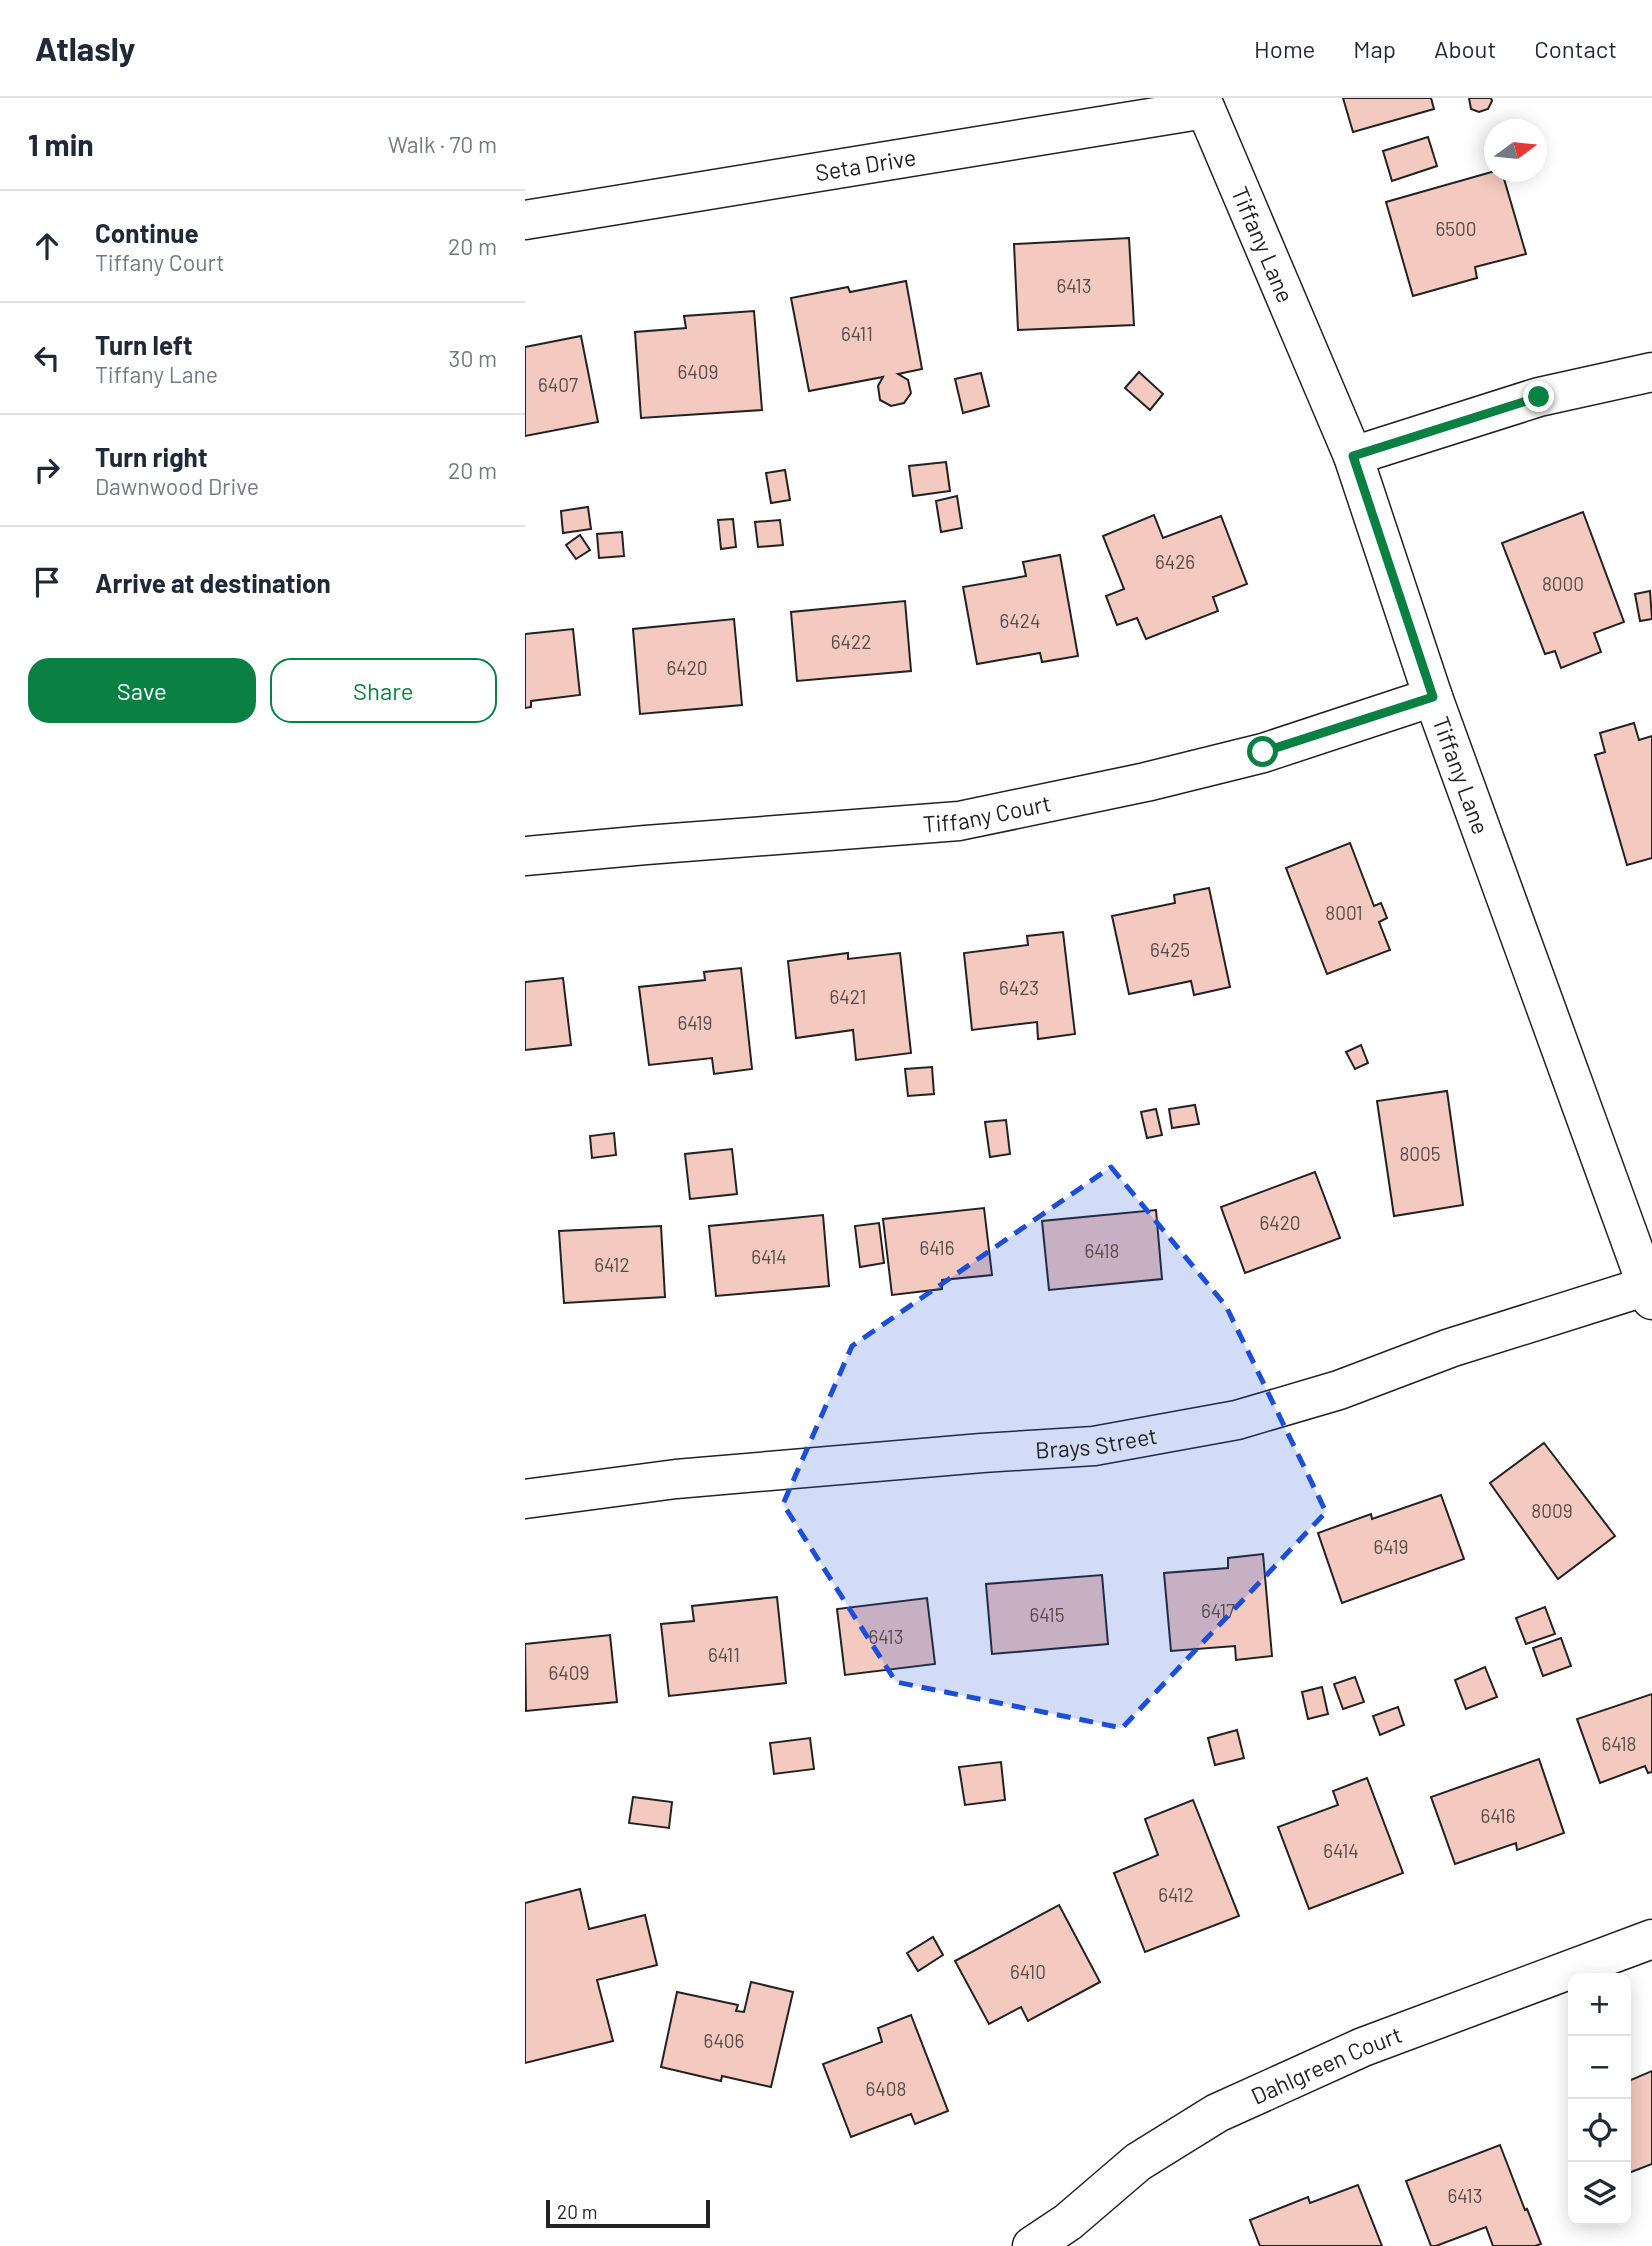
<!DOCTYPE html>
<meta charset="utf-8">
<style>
body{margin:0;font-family:Barlow,sans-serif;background:#f6f6f7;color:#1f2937}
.controls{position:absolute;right:21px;bottom:21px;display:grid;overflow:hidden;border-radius:14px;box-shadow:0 4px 18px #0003}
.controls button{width:63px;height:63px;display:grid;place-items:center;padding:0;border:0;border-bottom:2px solid #e0e1e3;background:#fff;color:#1f2937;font:35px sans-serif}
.compass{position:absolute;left:959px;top:21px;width:63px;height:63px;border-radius:50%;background:#fff;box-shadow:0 4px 18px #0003;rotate:75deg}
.scale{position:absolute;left:21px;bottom:18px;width:164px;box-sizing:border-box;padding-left:7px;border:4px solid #222;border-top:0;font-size:19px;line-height:24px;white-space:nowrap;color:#222;-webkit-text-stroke:5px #fff;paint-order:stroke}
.stop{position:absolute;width:21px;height:21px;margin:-16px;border:5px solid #0b8043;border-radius:50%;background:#fff}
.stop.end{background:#0b8043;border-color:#fff;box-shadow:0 2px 7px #0008}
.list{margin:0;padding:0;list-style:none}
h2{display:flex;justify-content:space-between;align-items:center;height:91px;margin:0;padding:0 28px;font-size:30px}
h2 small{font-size:23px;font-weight:400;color:#747a83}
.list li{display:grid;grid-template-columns:46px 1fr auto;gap:21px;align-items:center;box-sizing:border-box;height:112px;padding:0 28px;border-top:2px solid #e0e1e3}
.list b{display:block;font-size:26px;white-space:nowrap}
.list p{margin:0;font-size:23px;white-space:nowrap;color:#747a83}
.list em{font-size:23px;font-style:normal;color:#747a83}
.actions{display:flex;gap:14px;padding:21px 28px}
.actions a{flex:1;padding:16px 0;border:2px solid #0b8043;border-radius:21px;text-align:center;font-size:24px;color:#0b8043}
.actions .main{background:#0b8043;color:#fff}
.icon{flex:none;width:38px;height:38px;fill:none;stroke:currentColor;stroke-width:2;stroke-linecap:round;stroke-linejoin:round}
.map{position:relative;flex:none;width:1127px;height:2148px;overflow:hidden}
header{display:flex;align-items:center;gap:42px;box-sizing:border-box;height:98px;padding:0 35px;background:#fff;border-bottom:2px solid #e0e1e3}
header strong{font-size:33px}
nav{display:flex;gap:38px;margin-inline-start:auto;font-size:24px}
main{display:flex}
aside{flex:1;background:#fff}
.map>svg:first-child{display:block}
.building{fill:#f3c9c0;stroke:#222;stroke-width:2}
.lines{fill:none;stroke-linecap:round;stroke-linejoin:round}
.minor-casing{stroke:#222;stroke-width:41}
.minor{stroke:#fff;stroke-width:38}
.route{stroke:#0b8043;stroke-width:9}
.marked{fill:#1d4ed8;fill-opacity:0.2;stroke:#1d4ed8;stroke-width:5;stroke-dasharray:14 9;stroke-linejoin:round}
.labels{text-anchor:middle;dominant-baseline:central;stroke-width:5;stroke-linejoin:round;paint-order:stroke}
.number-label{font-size:19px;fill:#564c4a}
.street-label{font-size:23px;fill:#222;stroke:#fff}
</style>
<header>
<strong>Atlasly</strong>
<nav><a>Home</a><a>Map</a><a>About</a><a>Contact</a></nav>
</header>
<main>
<aside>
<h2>1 min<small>Walk · 70 m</small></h2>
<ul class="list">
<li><svg class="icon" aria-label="ahead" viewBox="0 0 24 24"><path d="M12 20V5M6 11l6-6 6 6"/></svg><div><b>Continue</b><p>Tiffany Court</p></div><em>20 m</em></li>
<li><svg class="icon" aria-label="left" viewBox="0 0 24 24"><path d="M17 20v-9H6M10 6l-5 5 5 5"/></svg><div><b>Turn left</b><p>Tiffany Lane</p></div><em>30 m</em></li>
<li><svg class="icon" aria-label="right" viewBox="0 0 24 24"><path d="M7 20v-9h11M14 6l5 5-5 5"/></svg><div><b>Turn right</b><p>Dawnwood Drive</p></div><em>20 m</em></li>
<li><svg class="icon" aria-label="arrive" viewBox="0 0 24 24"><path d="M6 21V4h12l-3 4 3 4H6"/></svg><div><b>Arrive at destination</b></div></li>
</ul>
<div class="actions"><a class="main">Save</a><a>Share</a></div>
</aside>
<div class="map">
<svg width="1127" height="2148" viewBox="0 0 1127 2148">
<rect width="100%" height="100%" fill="#fff"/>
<g class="building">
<polygon points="818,0 906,0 909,11 828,34"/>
<polygon points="944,0 966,0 967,3 963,11 954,14 946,11"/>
<polygon points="903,39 912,68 867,83 858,53"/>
<polygon points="970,73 977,74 1001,156 950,169 952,180 888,198 861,104"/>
<polygon points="604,140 609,227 493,232 489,146"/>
<polygon points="381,183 397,271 373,276 383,282 386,295 379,305 366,308 355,302 353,288 358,279 284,293 266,200 323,189 325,194"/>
<polygon points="229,213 237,312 116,320 110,234 161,230 159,218"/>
<polygon points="56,238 73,324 0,338 0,249"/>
<polygon points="614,274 638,296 625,312 600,290"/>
<polygon points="456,275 464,308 438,315 430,281"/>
<polygon points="421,364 425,393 388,398 384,368"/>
<polygon points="260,372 265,402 246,405 241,375"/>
<polygon points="432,398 437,430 416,434 411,403"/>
<polygon points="63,409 66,431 38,435 36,413"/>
<polygon points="1058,414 1099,524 1069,535 1076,554 1036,570 1030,553 1020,556 977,445"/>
<polygon points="629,417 638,440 696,418 722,486 688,499 693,513 621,541 612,520 592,527 581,498 599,491 578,438"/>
<polygon points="208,421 211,449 196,451 193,422"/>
<polygon points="255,422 258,447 233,449 230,424"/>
<polygon points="97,434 99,458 74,460 72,436"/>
<polygon points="55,437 65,452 51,461 41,447"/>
<polygon points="535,457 553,558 517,564 515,555 452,566 438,489 501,478 498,464"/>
<polygon points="1125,493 1127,521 1115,523 1110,496"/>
<polygon points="380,503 386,573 272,583 266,514"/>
<polygon points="209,521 217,607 115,616 108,531"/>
<polygon points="48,531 55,597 6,603 6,609 0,610 0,536"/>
<polygon points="1109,625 1114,642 1127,638 1127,760 1102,767 1070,657 1080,654 1075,635"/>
<polygon points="825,745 849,808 856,805 862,820 854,824 865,852 802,876 761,770"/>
<polygon points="684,790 705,889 669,897 666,883 604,896 587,818 650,805 649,797"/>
<polygon points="538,834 550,936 513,941 512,924 447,932 439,855 503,847 502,838"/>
<polygon points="323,855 323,861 375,855 386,955 331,962 328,932 271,940 263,863"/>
<polygon points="216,870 227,971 189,976 187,960 124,967 114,889 180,882 179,874"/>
<polygon points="38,880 46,947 0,952 0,884"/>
<polygon points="836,947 843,965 830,971 821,954"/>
<polygon points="407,969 409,996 383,998 380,971"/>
<polygon points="922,993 938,1107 869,1118 852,1003"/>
<polygon points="670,1007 674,1026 647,1030 644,1011"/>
<polygon points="631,1011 637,1037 622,1040 616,1014"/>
<polygon points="481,1022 485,1056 465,1059 460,1024"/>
<polygon points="89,1035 91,1057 67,1060 65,1038"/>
<polygon points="207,1051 212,1096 165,1101 160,1056"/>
<polygon points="790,1074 815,1140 720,1175 696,1109"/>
<polygon points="459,1110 467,1177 417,1182 417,1191 367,1197 358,1121"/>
<polygon points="631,1112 637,1181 524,1192 517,1123"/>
<polygon points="298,1117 304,1188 191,1198 184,1128"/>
<polygon points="354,1125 359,1165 335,1169 330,1128"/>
<polygon points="136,1128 140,1199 39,1205 34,1133"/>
<polygon points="1019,1345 1090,1438 1033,1481 965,1385"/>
<polygon points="916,1397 939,1461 817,1505 793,1435 846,1416 847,1421"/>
<polygon points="738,1456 747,1558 711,1562 710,1548 646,1553 639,1475 703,1470 703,1460"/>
<polygon points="577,1477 583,1546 467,1556 461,1486"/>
<polygon points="252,1499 261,1585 144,1598 136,1526 169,1523 167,1508"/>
<polygon points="402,1500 410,1566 320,1577 312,1511"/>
<polygon points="1020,1509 1030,1536 1001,1546 991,1520"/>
<polygon points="85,1537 92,1604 1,1613 0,1546"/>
<polygon points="1036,1540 1046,1568 1018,1578 1008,1550"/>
<polygon points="960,1569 972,1599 941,1611 930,1582"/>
<polygon points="830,1579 839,1604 818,1611 809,1586"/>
<polygon points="797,1589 803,1616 783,1621 777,1594"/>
<polygon points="1127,1596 1127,1674 1123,1675 1120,1668 1075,1685 1052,1621"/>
<polygon points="873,1609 879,1627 855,1637 848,1618"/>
<polygon points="712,1632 719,1660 690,1667 683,1640"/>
<polygon points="285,1640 289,1671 249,1676 245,1645"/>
<polygon points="1014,1661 1039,1735 992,1752 991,1745 930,1766 906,1699"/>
<polygon points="476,1664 480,1702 440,1707 434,1669"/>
<polygon points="842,1680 878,1775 784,1811 753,1729 813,1707 808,1693"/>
<polygon points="108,1699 147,1704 144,1730 104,1725"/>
<polygon points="668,1702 714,1818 620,1854 589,1775 633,1757 620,1721"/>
<polygon points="55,1791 64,1831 120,1817 132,1867 72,1882 88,1943 0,1965 0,1805"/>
<polygon points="534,1807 575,1884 503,1923 496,1909 464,1926 430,1863"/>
<polygon points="408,1839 418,1857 393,1873 382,1855"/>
<polygon points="226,1884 268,1894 246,1989 197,1978 196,1983 136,1969 152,1894 213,1907 211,1913 219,1914"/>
<polygon points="386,1917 423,2013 390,2026 386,2016 326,2039 298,1966 357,1944 353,1930"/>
<polygon points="1127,1973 1127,2066 1101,2076 1101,1993 1103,1992 1101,1984"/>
<polygon points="975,2047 1000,2112 1002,2111 1016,2146 1010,2148 968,2148 961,2129 911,2148 906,2148 881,2083"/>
<polygon points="833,2087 857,2148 735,2148 725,2122 783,2099 785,2105"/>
</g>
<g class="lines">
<g class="minor-casing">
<g id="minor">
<path id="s1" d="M676,0L828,358L908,599L1127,1202"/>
<path id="s2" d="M0,122L680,11"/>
<polyline points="828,358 1014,299 1127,274"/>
<path id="s3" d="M0,758L121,747L434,723L621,684L738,655L908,599"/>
<path id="s4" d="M0,1401L151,1381L457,1355L569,1348L712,1322L814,1292L925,1250L1122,1188"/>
<path id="s5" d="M507,2148L543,2124L613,2064L692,2015L838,1949L1127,1841"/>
</g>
</g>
<use href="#minor" class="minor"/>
</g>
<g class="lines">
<polyline class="route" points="738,654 908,599 828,358 1014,299"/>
</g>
<path class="marked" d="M586,1069L701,1208L801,1414L597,1630L371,1584L258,1406L327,1248Z"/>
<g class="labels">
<g class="number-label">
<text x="931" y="130">6500</text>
<text x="549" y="187">6413</text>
<text x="332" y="235">6411</text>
<text x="173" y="273">6409</text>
<text x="33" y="286">6407</text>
<text x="650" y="463">6426</text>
<text x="1038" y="485">8000</text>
<text x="495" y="522">6424</text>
<text x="326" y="543">6422</text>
<text x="162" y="569">6420</text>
<text x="819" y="814">8001</text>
<text x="645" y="851">6425</text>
<text x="494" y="889">6423</text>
<text x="323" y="898">6421</text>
<text x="170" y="924">6419</text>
<text x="895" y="1055">8005</text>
<text x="755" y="1124">6420</text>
<text x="412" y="1149">6416</text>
<text x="577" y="1152">6418</text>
<text x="244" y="1158">6414</text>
<text x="87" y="1166">6412</text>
<text x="1027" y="1412">8009</text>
<text x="866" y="1448">6419</text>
<text x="693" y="1512">6417</text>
<text x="522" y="1516">6415</text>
<text x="361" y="1538">6413</text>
<text x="199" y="1556">6411</text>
<text x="44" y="1574">6409</text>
<text x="1094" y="1645">6418</text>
<text x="973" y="1717">6416</text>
<text x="816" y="1752">6414</text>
<text x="651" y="1796">6412</text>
<text x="503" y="1873">6410</text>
<text x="199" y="1942">6406</text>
<text x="361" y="1990">6408</text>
<text x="940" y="2097">6413</text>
</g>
<g class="street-label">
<text stroke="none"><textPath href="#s2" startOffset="345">Seta Drive</textPath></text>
<text stroke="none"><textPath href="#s1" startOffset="159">Tiffany Lane</textPath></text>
<text stroke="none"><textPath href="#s1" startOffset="726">Tiffany Lane</textPath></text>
<text stroke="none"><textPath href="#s3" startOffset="464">Tiffany Court</textPath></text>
<text stroke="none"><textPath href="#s4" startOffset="574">Brays Street</textPath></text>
<text stroke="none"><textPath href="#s5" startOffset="348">Dahlgreen Court</textPath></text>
</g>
</g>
</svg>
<div class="controls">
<button>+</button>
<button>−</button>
<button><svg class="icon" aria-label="locate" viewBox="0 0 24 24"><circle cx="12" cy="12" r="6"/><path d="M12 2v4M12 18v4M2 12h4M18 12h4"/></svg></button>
<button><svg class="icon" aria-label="layers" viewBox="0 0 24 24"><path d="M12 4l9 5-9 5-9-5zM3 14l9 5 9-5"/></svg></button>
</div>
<svg class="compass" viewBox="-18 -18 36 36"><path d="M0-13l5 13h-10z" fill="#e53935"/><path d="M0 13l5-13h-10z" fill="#747a83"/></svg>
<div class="scale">20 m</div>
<div class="stop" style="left:738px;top:654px"></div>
<div class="stop end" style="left:1014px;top:299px"></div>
</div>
</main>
